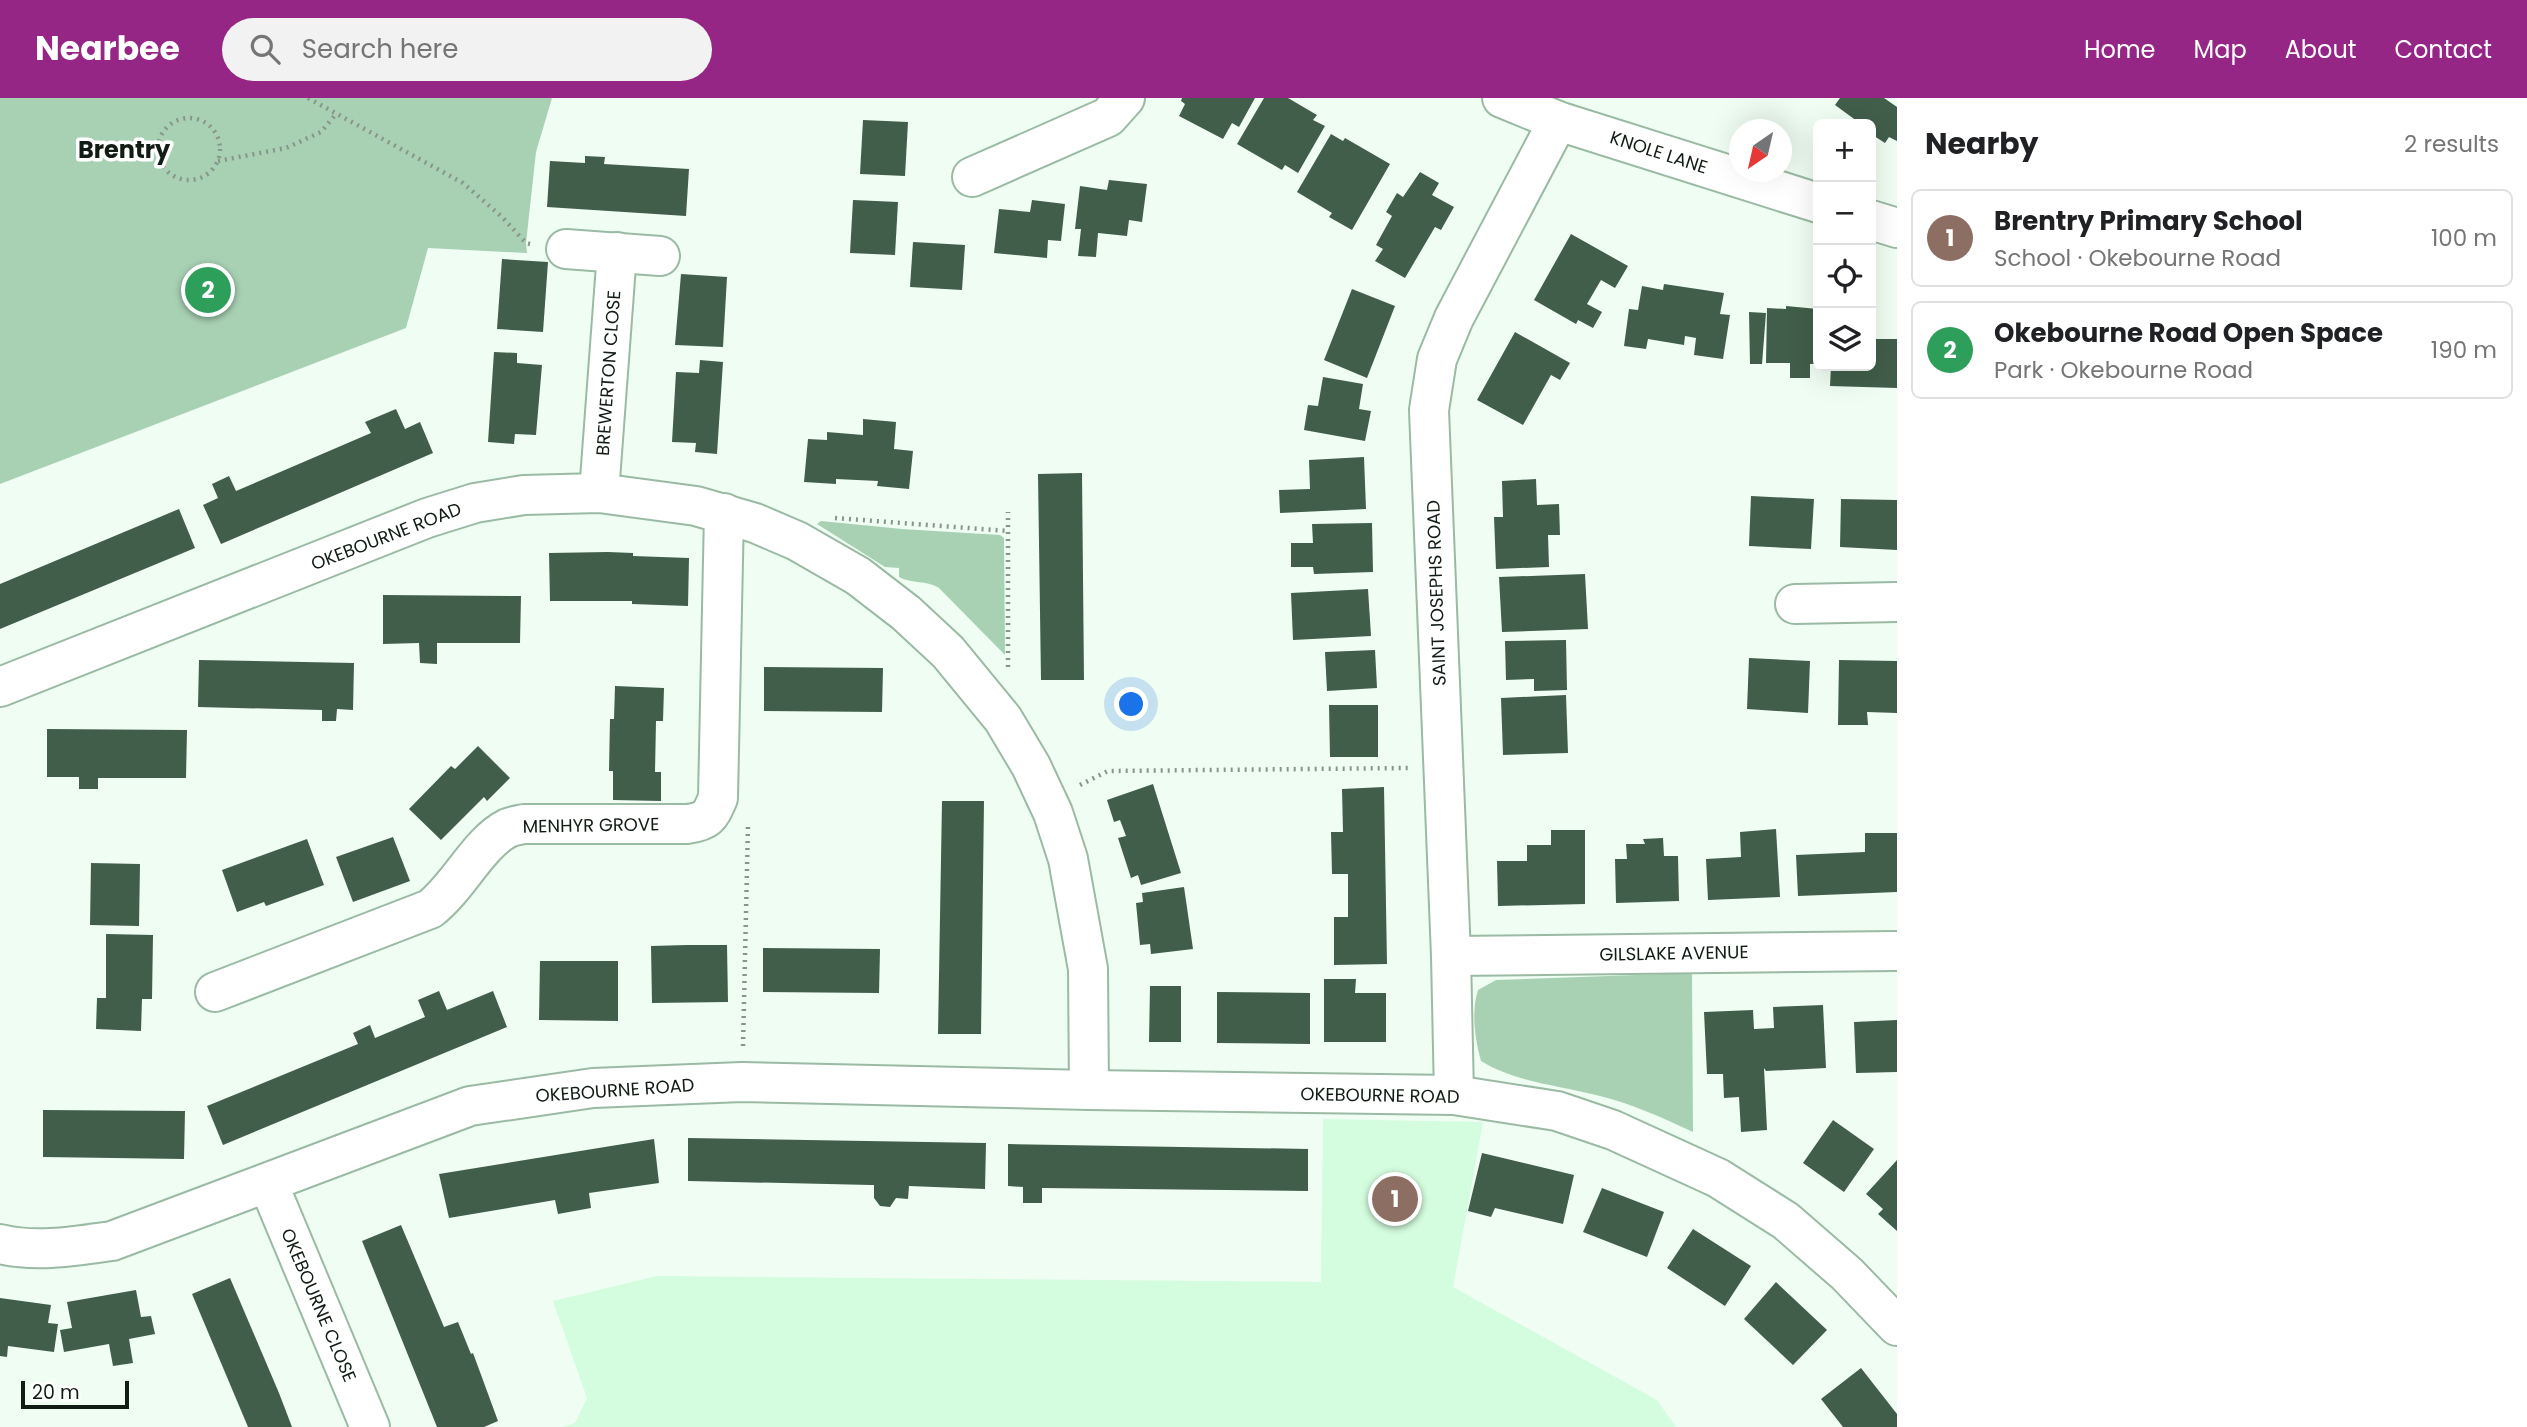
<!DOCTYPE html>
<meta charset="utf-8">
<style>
body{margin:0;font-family:Poppins,sans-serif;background:#f2f2f2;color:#202124}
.controls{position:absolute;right:21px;top:21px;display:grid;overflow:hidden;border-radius:10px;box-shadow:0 7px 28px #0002}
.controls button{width:63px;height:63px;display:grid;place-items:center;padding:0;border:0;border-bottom:2px solid #e0e0e0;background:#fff;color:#202124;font:35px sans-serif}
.compass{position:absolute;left:1729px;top:21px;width:63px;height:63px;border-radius:50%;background:#fff;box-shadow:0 7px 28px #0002;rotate:214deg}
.scale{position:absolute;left:21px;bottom:18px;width:108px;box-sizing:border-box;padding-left:7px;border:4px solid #101c14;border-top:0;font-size:19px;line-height:24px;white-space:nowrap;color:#101c14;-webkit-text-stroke:5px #fff;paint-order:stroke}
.you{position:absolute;left:1132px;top:607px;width:24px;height:24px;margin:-18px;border:5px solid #fff;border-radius:50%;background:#1a73e8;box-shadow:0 0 0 10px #1a73e833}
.badge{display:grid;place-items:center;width:46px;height:46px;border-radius:50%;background:#952686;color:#fff;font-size:23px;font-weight:700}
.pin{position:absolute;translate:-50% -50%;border:4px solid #fff;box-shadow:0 2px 7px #0006}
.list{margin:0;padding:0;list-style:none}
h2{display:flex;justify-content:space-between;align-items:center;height:91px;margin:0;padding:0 28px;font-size:30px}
h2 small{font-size:23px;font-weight:400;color:#757577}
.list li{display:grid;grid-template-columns:46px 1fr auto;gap:21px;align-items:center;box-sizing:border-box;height:98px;margin:0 14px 14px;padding:0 14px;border:2px solid #e0e0e0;border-radius:10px}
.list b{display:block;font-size:26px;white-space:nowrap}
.list p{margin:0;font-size:23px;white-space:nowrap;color:#757577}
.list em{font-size:23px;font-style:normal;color:#757577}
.icon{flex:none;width:38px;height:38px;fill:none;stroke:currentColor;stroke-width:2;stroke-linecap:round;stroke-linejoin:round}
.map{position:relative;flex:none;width:1897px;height:1329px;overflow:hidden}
header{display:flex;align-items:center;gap:42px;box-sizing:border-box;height:98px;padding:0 35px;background:#952686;color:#fff}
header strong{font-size:33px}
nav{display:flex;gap:38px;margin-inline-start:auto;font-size:24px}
.search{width:490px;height:63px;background:#f2f2f2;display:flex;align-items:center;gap:18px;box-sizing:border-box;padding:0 24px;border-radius:38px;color:#757577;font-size:26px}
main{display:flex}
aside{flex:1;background:#fff}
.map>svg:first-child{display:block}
.built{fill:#d4fddf}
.green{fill:#a8d1b4}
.building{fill:#415e4a}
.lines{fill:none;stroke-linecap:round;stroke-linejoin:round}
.minor-casing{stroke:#9abaa3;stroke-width:42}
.path{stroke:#88958c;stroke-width:4.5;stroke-dasharray:2 5;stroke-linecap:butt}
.minor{stroke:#fff;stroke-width:38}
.labels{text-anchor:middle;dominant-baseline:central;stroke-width:7;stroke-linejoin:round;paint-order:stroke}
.street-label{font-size:18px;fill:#101c14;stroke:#fff}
.district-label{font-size:24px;font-weight:bold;fill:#101c14;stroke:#fff}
</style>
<header>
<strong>Nearbee</strong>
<div class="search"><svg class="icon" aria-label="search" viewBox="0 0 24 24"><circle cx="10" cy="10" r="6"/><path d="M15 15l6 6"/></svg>Search here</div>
<nav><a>Home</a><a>Map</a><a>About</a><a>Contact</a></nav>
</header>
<main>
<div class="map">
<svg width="1897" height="1329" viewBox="0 0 1897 1329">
<rect width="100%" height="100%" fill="#f0fdf3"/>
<polygon class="built" points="1323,1021 1483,1024 1453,1189 1657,1302 1676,1329 562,1329 575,1325 587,1300 553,1203 657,1178 1321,1184"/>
<g class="green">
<polygon points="0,0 552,0 536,54 526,145 527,155 428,150 406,230 0,386"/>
<path d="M821,423L902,431L1000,437L1004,440L1005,557L939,490C927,482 912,486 899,479V470L885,469L817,426Z"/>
<path d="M1692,875L1693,1034C1661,1019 1630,1005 1596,997C1557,987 1515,984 1481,963C1475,941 1471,914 1478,892L1496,882Z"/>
</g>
<g class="building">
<polygon points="1182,0 1255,0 1239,29 1232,25 1223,41 1179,18 1185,6 1181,3"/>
<polygon points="1264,0 1288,0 1317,17 1313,22 1325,28 1298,75 1285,67 1282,72 1237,46"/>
<polygon points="1840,0 1884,0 1897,9 1897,43 1889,39 1885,45 1871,36 1871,26 1861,26 1835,7"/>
<polygon points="863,22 908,24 905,78 860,76"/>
<polygon points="1331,36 1343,43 1345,40 1390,66 1352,132 1329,119 1332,115 1297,94"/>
<polygon points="585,58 605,59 604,66 689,71 686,118 547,109 550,63 585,65"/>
<polygon points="1420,74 1439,85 1432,97 1454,109 1441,132 1435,129 1405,180 1375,163 1383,151 1376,147 1392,118 1386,114 1397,95 1403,99"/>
<polygon points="1109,82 1147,86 1142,124 1129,122 1127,138 1098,135 1096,159 1078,158 1081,131 1075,131 1080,88 1107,92"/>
<polygon points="853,102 898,104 895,157 850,155"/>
<polygon points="1032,102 1065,106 1061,143 1048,142 1047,160 994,155 999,111 1030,114"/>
<polygon points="1571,136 1628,168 1615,190 1601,182 1587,206 1602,214 1593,230 1578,222 1576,226 1534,202"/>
<polygon points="913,144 965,147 962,192 910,189"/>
<polygon points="502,161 548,164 543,234 497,231"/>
<polygon points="681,176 727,179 723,249 675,247"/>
<polygon points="1664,186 1724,195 1720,216 1730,217 1723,261 1694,257 1696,240 1685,238 1684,247 1648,241 1646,251 1624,248 1629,211 1638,212 1642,188 1663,192"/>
<polygon points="1352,191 1395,208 1367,280 1324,262"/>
<polygon points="1786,208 1818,211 1818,266 1810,266 1810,280 1790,280 1790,265 1766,265 1767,210 1786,211"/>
<polygon points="1749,214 1766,215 1762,266 1750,266"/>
<polygon points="1515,234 1570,265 1560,282 1551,277 1523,327 1477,302"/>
<polygon points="1871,241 1897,241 1897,290 1830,288 1831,268 1871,268"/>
<polygon points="494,254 517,255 517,265 542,267 536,337 515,336 514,346 488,344"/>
<polygon points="700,262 723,264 717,356 695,354 696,345 672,344 676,274 699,275"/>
<polygon points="1323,279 1363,286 1359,311 1371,313 1365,343 1304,332 1308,307 1318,308"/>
<polygon points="396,311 405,331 420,324 433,355 221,446 203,407 218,400 212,386 229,378 236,393 371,335 365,324"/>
<polygon points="863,321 896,324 894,351 913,353 909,391 877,388 878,383 836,381 836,386 804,384 808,341 827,342 827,334 863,337"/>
<polygon points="1364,359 1366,411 1280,415 1279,392 1310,391 1309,362"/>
<polygon points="1082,375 1084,582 1041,582 1038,376"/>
<polygon points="1536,381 1537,407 1559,406 1560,437 1548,437 1549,469 1496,471 1494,419 1503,419 1502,383"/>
<polygon points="1751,398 1814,401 1811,451 1749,448"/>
<polygon points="1841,401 1897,402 1897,452 1840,449"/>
<polygon points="179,411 195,450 0,531 0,486"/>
<polygon points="1372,425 1373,474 1314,476 1313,469 1291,469 1291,445 1313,445 1312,426"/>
<polygon points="608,454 633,455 633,458 689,460 688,508 632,506 632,503 550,503 549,455"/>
<polygon points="1585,476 1588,531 1502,534 1499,479"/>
<polygon points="1368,491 1371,538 1293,542 1291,495"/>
<polygon points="383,497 521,498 520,545 437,545 437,566 420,565 419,545 383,546"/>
<polygon points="1566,542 1567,592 1534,593 1534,581 1506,582 1505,543"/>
<polygon points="1375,552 1377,590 1327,593 1325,554"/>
<polygon points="1749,560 1810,563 1808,615 1747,611"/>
<polygon points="199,562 354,565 353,612 337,611 336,623 322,623 322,612 198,609"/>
<polygon points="1839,562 1897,563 1897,615 1867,614 1868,627 1838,627"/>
<polygon points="764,569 883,570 882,614 764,613"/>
<polygon points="615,588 664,590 663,623 656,623 655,674 661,674 661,703 613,702 613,673 609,673 610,621 614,621"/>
<polygon points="1566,597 1568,655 1503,657 1501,600"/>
<polygon points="1329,607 1378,607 1378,659 1330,659"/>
<polygon points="47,631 187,632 186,680 98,680 98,691 79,691 79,679 47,679"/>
<polygon points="478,648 510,680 487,703 484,699 441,742 409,711 451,668 455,671"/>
<polygon points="1153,686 1181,775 1141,787 1138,777 1131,780 1118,740 1126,738 1120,722 1114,724 1107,702"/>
<polygon points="1384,689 1387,866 1334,867 1334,819 1348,819 1348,776 1332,776 1331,734 1343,734 1342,691"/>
<polygon points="942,703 984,703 981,936 938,936"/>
<polygon points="1776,731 1780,799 1708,802 1706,761 1741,759 1740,734"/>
<polygon points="1551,732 1585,732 1585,806 1498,808 1497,763 1527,763 1527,747 1551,747"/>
<polygon points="1865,735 1897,735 1897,794 1798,798 1796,757 1865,754"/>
<polygon points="393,739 410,783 353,804 336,759"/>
<polygon points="1663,740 1664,758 1678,758 1679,803 1616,805 1615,761 1627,761 1626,746 1645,746 1643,741"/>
<polygon points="307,741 324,787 266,808 264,804 237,814 222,772"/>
<polygon points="91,765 140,766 139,828 90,827"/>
<polygon points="1184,789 1193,851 1151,856 1150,846 1140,847 1136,805 1143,804 1142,795"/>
<polygon points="106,836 153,837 152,901 142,901 141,933 96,931 97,900 106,900"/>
<polygon points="687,847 727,847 728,904 652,905 651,848"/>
<polygon points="763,850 880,851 879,895 763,894"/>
<polygon points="540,863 618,863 618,923 539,922"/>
<polygon points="1324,881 1356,881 1355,895 1386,895 1386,944 1324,944"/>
<polygon points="1150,888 1181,888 1181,944 1149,944"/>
<polygon points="439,893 447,912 493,893 507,929 223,1047 207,1008 358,946 353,935 370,927 375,940 425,919 418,902"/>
<polygon points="1217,894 1310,895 1310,946 1217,945"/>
<polygon points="1823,907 1826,970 1766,973 1764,970 1767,1032 1741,1034 1739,999 1724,1000 1723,976 1707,976 1704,914 1753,912 1754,931 1774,930 1773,909"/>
<polygon points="1897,922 1897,974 1856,975 1854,924"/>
<polygon points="43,1012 185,1013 184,1061 43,1059"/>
<polygon points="1833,1022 1874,1051 1844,1094 1803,1065"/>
<polygon points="688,1040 986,1045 985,1091 909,1088 908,1101 896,1100 890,1109 880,1108 874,1100 874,1087 871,1087 688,1083"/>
<polygon points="654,1041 659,1085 589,1095 591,1110 558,1116 555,1102 449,1120 439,1076"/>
<polygon points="1008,1046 1308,1051 1308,1093 1042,1090 1042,1105 1023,1105 1023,1089 1008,1088"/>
<polygon points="1482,1055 1574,1077 1563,1126 1495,1110 1491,1119 1468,1113"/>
<polygon points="1897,1062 1897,1133 1878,1116 1883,1111 1866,1096"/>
<polygon points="1602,1090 1664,1114 1647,1159 1583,1134"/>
<polygon points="401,1127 444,1229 458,1224 471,1256 473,1255 498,1323 484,1329 437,1329 362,1143"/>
<polygon points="1693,1131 1751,1168 1725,1208 1667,1170"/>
<polygon points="230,1180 279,1295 292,1329 248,1329 192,1196"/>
<polygon points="1776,1184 1827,1232 1793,1267 1744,1221"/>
<polygon points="136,1192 141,1219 151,1218 155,1236 129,1241 133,1265 113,1268 109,1246 64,1254 60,1232 72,1230 67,1204"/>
<polygon points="0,1200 51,1207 48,1225 58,1226 54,1254 8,1248 7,1259 0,1258"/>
<polygon points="1861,1270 1897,1316 1897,1329 1843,1329 1821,1301"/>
</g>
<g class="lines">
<g class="minor-casing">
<g id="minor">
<polyline points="1502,0 1558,23 1818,105"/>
<polyline points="972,79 1108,19 1125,0"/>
<polyline points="1871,122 1897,130"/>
<polyline points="566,151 660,158"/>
<polyline points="599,395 617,154"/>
<polyline points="1795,506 1897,504"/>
<polyline points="0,589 427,420 475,405 524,397 599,395 696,408 755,425 797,443 858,478 906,515 948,554 1003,621 1031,668 1053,715 1068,761 1088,871 1089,992"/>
<polyline points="1451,858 1897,853"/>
<path d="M215,894L430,811C458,790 479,744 508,730C513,728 519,727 524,726H687C709,723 710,718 718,700L724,415"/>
<polyline points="1454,997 1451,858 1429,312 1437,261 1454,220 1558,23"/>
<polyline points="268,1085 370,1329"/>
<path d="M0,1146C36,1155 76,1148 112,1143L470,1008L593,990L742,984L1089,992L1454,997L1557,1013L1613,1032L1718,1080L1786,1123L1847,1176L1897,1228"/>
</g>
</g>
<g class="path">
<polyline points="308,0 463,85 502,119 526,145 530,146"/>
<circle cx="189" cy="51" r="31"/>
<polyline points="218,63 286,50 321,34 336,16"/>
<polyline points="835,420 1008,433"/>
<polyline points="1008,569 1008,414"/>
<polyline points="1080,687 1108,673 1408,670"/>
<polyline points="743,948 748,726"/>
</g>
<use href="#minor" class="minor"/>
</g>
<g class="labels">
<g class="street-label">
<text transform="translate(1659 54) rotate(18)">KNOLE LANE</text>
<text transform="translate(608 275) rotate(-86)">BREWERTON CLOSE</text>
<text transform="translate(386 438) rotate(-21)">OKEBOURNE ROAD</text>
<text transform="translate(1436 495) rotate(-92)">SAINT JOSEPHS ROAD</text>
<text transform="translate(591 727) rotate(-1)">MENHYR GROVE</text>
<text transform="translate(1674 855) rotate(-1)">GILSLAKE AVENUE</text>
<text transform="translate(615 992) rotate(-4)">OKEBOURNE ROAD</text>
<text transform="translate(1380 997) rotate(1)">OKEBOURNE ROAD</text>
<text transform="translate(319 1207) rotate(67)">OKEBOURNE CLOSE</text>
</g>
<g class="district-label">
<text x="124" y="51">Brentry</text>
</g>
</g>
</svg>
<div class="controls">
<button>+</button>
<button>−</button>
<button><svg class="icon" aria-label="locate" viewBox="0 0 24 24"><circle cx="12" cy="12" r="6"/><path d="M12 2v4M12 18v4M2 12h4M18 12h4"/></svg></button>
<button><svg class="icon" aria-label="layers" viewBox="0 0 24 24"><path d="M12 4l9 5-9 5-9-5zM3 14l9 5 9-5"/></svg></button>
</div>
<svg class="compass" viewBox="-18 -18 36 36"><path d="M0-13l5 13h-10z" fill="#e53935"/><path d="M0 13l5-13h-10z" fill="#757577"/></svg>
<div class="scale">20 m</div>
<div class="you"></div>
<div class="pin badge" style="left:1395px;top:1101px;background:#8d6e63">1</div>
<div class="pin badge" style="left:208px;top:192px;background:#2e9e5b">2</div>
</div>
<aside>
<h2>Nearby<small>2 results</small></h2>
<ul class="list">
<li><span class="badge" style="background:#8d6e63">1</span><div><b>Brentry Primary School</b><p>School · Okebourne Road</p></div><em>100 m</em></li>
<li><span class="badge" style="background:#2e9e5b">2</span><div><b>Okebourne Road Open Space</b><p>Park · Okebourne Road</p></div><em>190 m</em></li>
</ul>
</aside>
</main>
